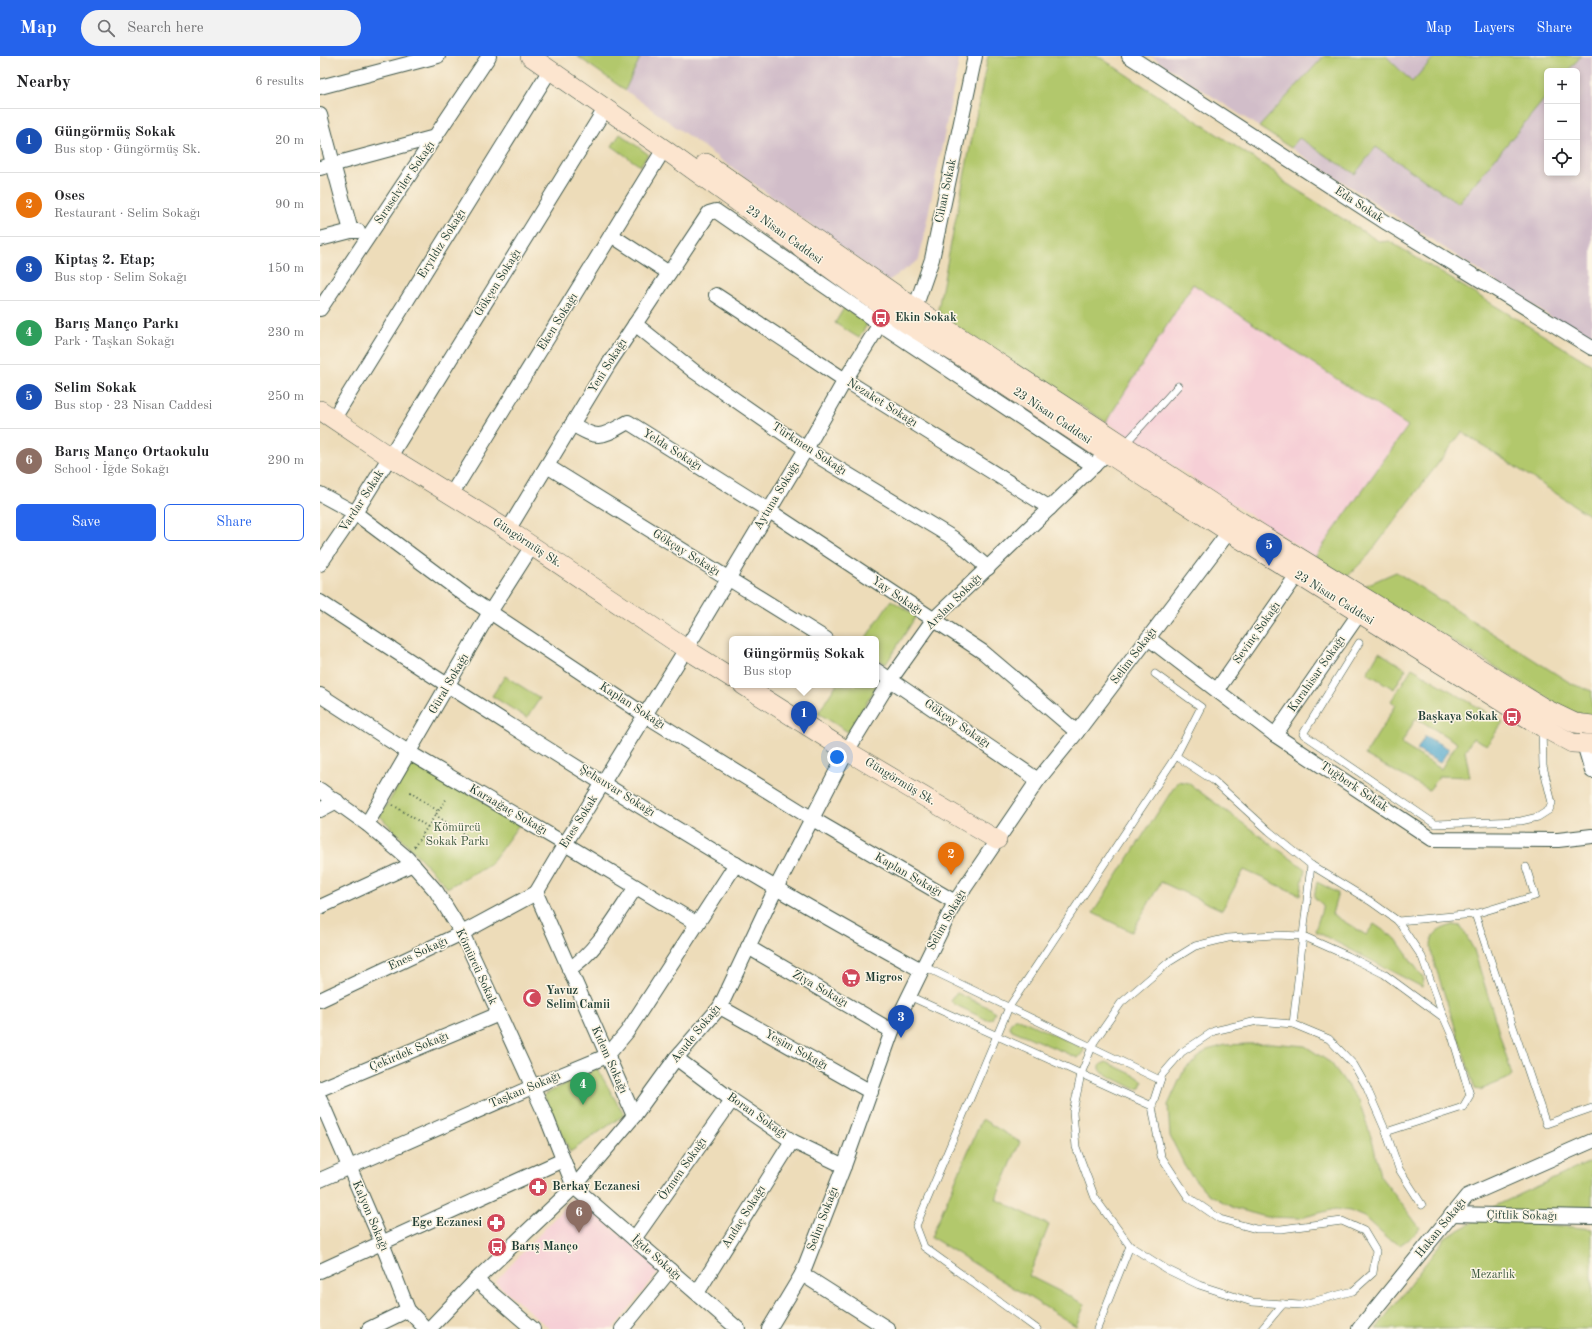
<!DOCTYPE html>
<meta charset="utf-8">
<style>
body{margin:0;font-family:"Old Standard TT",serif;background:#f2f2f2;color:#202124}
.controls{position:absolute;right:12px;top:12px;display:grid;overflow:hidden;border-radius:6px;box-shadow:0 2px 6px #0003}
.controls button{width:36px;height:36px;display:grid;place-items:center;padding:0;border:0;border-bottom:1px solid #e0e0e0;background:#fff;color:#202124;font:20px sans-serif}
.you{position:absolute;left:517px;top:701px;width:14px;height:14px;margin:-10px;border:3px solid #fff;border-radius:50%;background:#1a73e8;box-shadow:0 0 0 6px #1a73e833}
.badge{display:grid;place-items:center;width:26px;height:26px;border-radius:50%;background:#2563eb;color:#fff;font-size:13px;font-weight:700}
.pin{position:absolute;translate:-50% -33px;filter:drop-shadow(0 1px 2px #0008)}
.pin::after{content:'';position:absolute;top:21px;width:14px;height:12px;background:inherit;clip-path:polygon(0 0,100% 0,50% 100%)}
.popup{position:absolute;left:409px;top:580px;width:150px;height:52px;box-sizing:border-box;display:grid;place-content:center;border-radius:6px;background:#fff;filter:drop-shadow(0 1px 3px #0005);font-size:13px;white-space:nowrap;color:#757577}
.popup b{font-size:15px;color:#202124}
.popup::after{content:'';position:absolute;left:50%;top:100%;margin-left:-8px;border:8px solid transparent;border-top-color:#fff}
.list{margin:0;padding:0;list-style:none}
h2{display:flex;justify-content:space-between;align-items:center;height:52px;margin:0;padding:0 16px;font-size:17px}
h2 small{font-size:13px;font-weight:400;color:#757577}
.list li{display:grid;grid-template-columns:26px 1fr auto;gap:12px;align-items:center;box-sizing:border-box;height:64px;padding:0 16px;border-top:1px solid #e0e0e0}
.list b{display:block;font-size:15px;white-space:nowrap}
.list p{margin:0;font-size:13px;white-space:nowrap;color:#757577}
.list em{font-size:13px;font-style:normal;color:#757577}
.actions{display:flex;gap:8px;padding:12px 16px}
.actions a{flex:1;padding:9px 0;border:1px solid #2563eb;border-radius:6px;text-align:center;font-size:14px;color:#2563eb}
.actions .main{background:#2563eb;color:#fff}
.icon{flex:none;width:22px;height:22px;fill:none;stroke:currentColor;stroke-width:2;stroke-linecap:round;stroke-linejoin:round}
.map{position:relative;flex:none;width:1272px;height:1273px;overflow:hidden}
header{display:flex;align-items:center;gap:24px;box-sizing:border-box;height:56px;padding:0 20px;background:#2563eb;color:#fff}
header strong{font-size:19px}
nav{display:flex;gap:22px;margin-inline-start:auto;font-size:14px}
.search{width:280px;height:36px;background:#f2f2f2;display:flex;align-items:center;gap:10px;box-sizing:border-box;padding:0 14px;border-radius:22px;color:#757577;font-size:15px}
main{display:flex}
aside{flex:1;background:#fff}
.map>svg:first-child{display:block}
.built{fill:#f6cfd6}
.industrial{fill:#d1bdc9;fill-rule:evenodd}
.green{fill:#b2c86c;stroke:#688250;fill-rule:evenodd}
.water{fill:#50a7cd;stroke:#387280}
.lines{fill:none;stroke-linecap:round;stroke-linejoin:round}
.lane-casing{stroke:#3e5548;stroke-width:8}
.street-casing{stroke:#3e5548;stroke-width:16}
.secondary-casing{stroke:#3e5548;stroke-width:20}
.path{stroke:#3e5548;stroke-width:2;stroke-dasharray:1 3;stroke-linecap:butt}
.lane{stroke:#fff;stroke-width:7}
.street{stroke:#fff;stroke-width:14}
.secondary{stroke:#fce5cf;stroke-width:19}
.labels{text-anchor:middle;dominant-baseline:central;stroke-width:3;stroke-linejoin:round;paint-order:stroke}
.street-label{font-size:12px;fill:#1f3d34;stroke:#fcf5e5}
.poi-label{font-size:12px;font-weight:bold;fill:#1f3d34;stroke:#fcf5e5;text-anchor:start}
.park-label{font-size:12px;fill:#3c593f;stroke:#fcf5e5}
</style>
<header>
<strong>Map</strong>
<div class="search"><svg class="icon" aria-label="search" viewBox="0 0 24 24"><circle cx="10" cy="10" r="6"/><path d="M15 15l6 6"/></svg>Search here</div>
<nav><a>Map</a><a>Layers</a><a>Share</a></nav>
</header>
<main>
<aside>
<h2>Nearby<small>6 results</small></h2>
<ul class="list">
<li><span class="badge" style="background:#1a4fb4">1</span><div><b>Güngörmüş Sokak</b><p>Bus stop · Güngörmüş Sk.</p></div><em>20 m</em></li>
<li><span class="badge" style="background:#e8710a">2</span><div><b>Oses</b><p>Restaurant · Selim Sokağı</p></div><em>90 m</em></li>
<li><span class="badge" style="background:#1a4fb4">3</span><div><b>Kiptaş 2. Etap;</b><p>Bus stop · Selim Sokağı</p></div><em>150 m</em></li>
<li><span class="badge" style="background:#2e9e5b">4</span><div><b>Barış Manço Parkı</b><p>Park · Taşkan Sokağı</p></div><em>230 m</em></li>
<li><span class="badge" style="background:#1a4fb4">5</span><div><b>Selim Sokak</b><p>Bus stop · 23 Nisan Caddesi</p></div><em>250 m</em></li>
<li><span class="badge" style="background:#8d6e63">6</span><div><b>Barış Manço Ortaokulu</b><p>School · İğde Sokağı</p></div><em>290 m</em></li>
</ul>
<div class="actions"><a class="main">Save</a><a>Share</a></div>
</aside>
<div class="map">
<svg width="1272" height="1273" viewBox="0 0 1272 1273">
<rect width="100%" height="100%" fill="#fcf5e5"/>
<filter id="ink" filterUnits="userSpaceOnUse"><feTurbulence type="fractalNoise" baseFrequency=".025" numOctaves="2"/><feDisplacementMap in="SourceGraphic" scale="8" xChannelSelector="R" yChannelSelector="G"/><feConvolveMatrix kernelMatrix="1 2 1 2 8 2 1 2 1" color-interpolation-filters="sRGB"/></filter>
<filter id="wash" filterUnits="userSpaceOnUse"><feTurbulence type="fractalNoise" baseFrequency=".012" numOctaves="4" result="noise"/><feDisplacementMap in="SourceGraphic" scale="16" xChannelSelector="R" yChannelSelector="G"/><feGaussianBlur stdDeviation="0.9" result="paint"/><feColorMatrix in="noise" values="0 0 0 0 0 0 0 0 0 0 0 0 0 0 0 0 0 1.4 0 .05"/><feComposite in="paint" operator="in"/></filter>
<g filter="url(#wash)">
<rect width="100%" height="100%" fill="#eddcb9"/>
<g class="built">
<polygon points="873,228 1089,370 995,501 786,366"/>
<polygon points="255,1140 341,1213 293,1273 230,1273 175,1226"/>
</g>
<g class="industrial">
<polygon points="321,0 640,0 599,204 568,225 305,34"/>
<path d="M831,0H1272V288L971,92ZM1227,15H1257V117H1227Z"/>
</g>
<g class="green">
<polygon points="257,0 321,0 305,34"/>
<polygon points="668,0 778,0 956,117 961,124 1060,186 1069,185 1272,309 1272,461 1142,376 1048,500 1027,521 995,501 1088,370 873,228 786,366 623,262 618,253"/>
<polygon points="1004,0 1066,0 1092,26 1115,0 1261,0 1248,15 1227,15 1227,40 1138,147 1056,91 1035,118 979,82 971,92 939,71"/>
<polygon points="300,78 328,98 320,110 292,90"/>
<polygon points="524,252 548,267 539,282 515,267"/>
<polygon points="1076,516 1252,628 1272,635 1272,660 1251,656 1042,531"/>
<polygon points="571,544 596,560 566,608 556,602 556,583 545,583"/>
<polygon points="1059,596 1086,613 1074,633 1047,617"/>
<path d="M1092,612L1183,666L1167,689L1153,682L1145,695L1150,721L1120,720L1109,734L1045,699L1076,649L1071,645ZM1096,662L1137,687L1121,713L1081,688Z"/>
<polygon points="185,620 220,642 207,662 172,640"/>
<polygon points="516,629 557,630 528,676 498,657"/>
<polygon points="93,706 201,766 171,807 127,832 123,826 60,760"/>
<polygon points="858,725 868,727 985,813 980,839 924,814 902,854 841,826 812,876 773,857"/>
<polygon points="997,826 1018,837 1012,858 1046,879 1054,868 1076,883 1104,923 1102,931 995,875 1003,849 994,841"/>
<path d="M1133,869L1141,870L1154,894L1192,1019L1187,1023L1160,1034L1155,1033L1113,903C1108,882 1112,875 1133,869Z"/>
<polygon points="637,937 672,953 675,956 672,963 667,964 634,948 631,945 632,941"/>
<polygon points="694,963 699,963 763,992 764,995 758,1002 692,974 689,970"/>
<polygon points="951,987 985,990 1011,1007 1039,1045 1053,1087 1060,1120 1100,1172 1094,1179 1080,1189 1067,1182 1044,1161 1030,1155 1015,1153 980,1162 946,1161 914,1152 887,1137 867,1114 850,1080 848,1049 864,1014 887,994 906,989"/>
<polygon points="786,1006 820,1022 823,1025 821,1032 815,1033 783,1017 780,1013 780,1009"/>
<polygon points="277,1012 304,1059 250,1096 224,1039"/>
<polygon points="662,1063 700,1086 676,1143 729,1169 709,1220 765,1248 756,1270 611,1181"/>
<polygon points="1272,1105 1272,1161 1170,1156 1173,1151"/>
<polygon points="1161,1162 1272,1173 1272,1273 1056,1273 1125,1182"/>
</g>
<polygon class="water" points="1105,680 1129,693 1120,707 1097,694"/>
</g>
<g filter="url(#ink)">
<g class="lines">
<g class="lane-casing">
<g id="lane">
<polyline points="804,389 858,330"/>
<polyline points="1039,587 983,678 1115,768 1201,765 1218,761 1229,754 1232,747 1223,710 1222,674"/>
<polyline points="835,618 881,651 856,700"/>
<polyline points="1155,858 1226,1068 1272,1052"/>
<polyline points="1078,865 1155,858 1215,840 1206,811"/>
<polygon points="954,879 983,880 1028,900 1064,918 1124,962 1132,980 1150,1039 1143,1051 1066,1076 1046,1030 1034,1009 1009,983 973,968 937,965 894,975 862,996 842,1019 832,1050 841,1100 868,1141 900,1163 936,1173 961,1173 1022,1165 1044,1175 1056,1195 1053,1217 1033,1235 980,1249 932,1246 879,1229 846,1213 810,1190 775,1142 756,1091 753,1056 761,1018 774,986 801,947 849,906 875,890 908,882"/>
<polyline points="603,910 840,1024"/>
<polyline points="589,940 832,1050"/>
<polyline points="973,968 991,809"/>
<polyline points="1066,1076 1079,1113 1102,1149"/>
<polyline points="717,1273 604,1191 596,1170 689,951 856,700 894,725 949,775 991,809 1050,845 1078,865 1102,901 1124,962"/>
<polyline points="777,1273 810,1190"/>
<polyline points="942,1273 963,1248"/>
</g>
</g>
<g class="street-casing">
<g id="street">
<polyline points="809,0 1067,167 1272,292"/>
<polyline points="0,31 118,0"/>
<polyline points="0,59 31,175"/>
<polyline points="0,112 115,81"/>
<polyline points="291,179 349,217"/>
<polyline points="0,183 31,175 38,175"/>
<polyline points="396,239 525,324 730,452"/>
<polyline points="0,253 169,0"/>
<polyline points="591,259 595,252 612,203 655,0"/>
<polyline points="315,268 375,316 486,393 633,482 668,512"/>
<polyline points="14,362 230,14"/>
<path d="M252,368C280,385 281,381 308,366L448,454L663,596L757,676"/>
<polyline points="227,410 506,583"/>
<polyline points="0,438 35,457 149,542 325,659 491,762 635,846"/>
<polyline points="131,439 344,93"/>
<polyline points="188,474 288,309 389,157 396,155 560,268 774,410"/>
<polyline points="0,508 35,457 285,53"/>
<path d="M0,546C150,645 301,741 456,832C504,860 552,887 601,914"/>
<polyline points="828,582 955,679 1112,783 1238,784 1272,780"/>
<polyline points="556,614 718,724"/>
<polyline points="897,634 977,519"/>
<polyline points="0,639 88,696 245,788 376,867"/>
<polyline points="955,679 1039,558"/>
<polyline points="1264,688 1272,715"/>
<polyline points="0,734 47,768 87,802 116,835 142,877 226,1060 254,1131 418,1273"/>
<polyline points="0,754 17,745"/>
<polyline points="47,768 170,556 212,490"/>
<polyline points="216,837 245,788 366,593 486,393 525,324 560,268"/>
<polyline points="216,837 314,1060"/>
<polyline points="0,851 93,808"/>
<polyline points="428,891 572,975"/>
<path d="M249,913C277,896 297,858 316,831"/>
<polyline points="0,944 142,877 216,837"/>
<polyline points="400,951 551,1036"/>
<polyline points="356,1002 412,1044 472,1085 524,1110"/>
<polyline points="0,1033 179,958"/>
<polyline points="0,1043 62,1187 88,1254 106,1273"/>
<polyline points="0,1124 212,1031 287,1000 307,976 416,808"/>
<polyline points="1132,1158 1272,1161"/>
<polyline points="314,1183 412,1044"/>
<polyline points="0,1215 243,1104"/>
<polyline points="482,1218 568,1273"/>
<polyline points="156,1224 213,1273"/>
<polyline points="377,1237 472,1085"/>
<polyline points="49,1273 88,1254"/>
<polyline points="109,1273 156,1224 254,1131 314,1060 356,1002 400,951 456,832 527,695 571,623 613,564 787,397"/>
<polyline points="302,1273 350,1214"/>
<polyline points="449,1273 482,1218 524,1110 572,975 635,846 718,724 757,676 914,469"/>
<polyline points="1039,1273 1147,1140 1272,1085"/>
</g>
</g>
<g class="secondary-casing">
<g id="secondary">
<polyline points="210,0 344,93 586,267 644,302 787,397 909,476 1222,671 1252,687 1272,688"/>
<polyline points="386,107 595,252 918,464 1224,652 1255,667 1272,669"/>
<polyline points="0,354 70,401 188,474 366,593 412,622"/>
<polyline points="423,629 527,695 677,784"/>
</g>
</g>
<g class="path">
<polyline points="90,736 118,755"/>
<polyline points="73,749 108,771"/>
<polyline points="115,759 147,780"/>
<polyline points="94,791 127,742"/>
</g>
<use href="#lane" class="lane"/>
<use href="#street" class="street"/>
<use href="#secondary" class="secondary"/>
</g>
</g>
<defs>
<g id="bus-disc" transform="scale(1)"><circle r="9.5" fill="#d1495b" stroke="#fcf5e5"/><path d="M-5-6H5V4H4V6H2V4H-2V6H-4V4H-5ZM-3.5-4V0h7V-4ZM-3.5 1.2v1.5H-2V1.2ZM2 1.2v1.5H3.5V1.2Z" fill="#fff"/></g>
<g id="supermarket-disc" transform="scale(1)"><circle r="9.5" fill="#d1495b" stroke="#fcf5e5"/><path d="M-6-5.5h2.5l.6 2H6L4.5 2H-2.5L-4.4-4H-6ZM-1.5 3.2a1.3 1.3 0 1 0 .1 0ZM3 3.2a1.3 1.3 0 1 0 .1 0Z" fill="#fff"/></g>
<g id="mosque-disc" transform="scale(1)"><circle r="9.5" fill="#d1495b" stroke="#fcf5e5"/><path d="M3.5-4.9A6 6 0 1 0 3.5 4.9A5 5 0 1 1 3.5-4.9Z" fill="#fff"/></g>
<g id="pharmacy-disc" transform="scale(1)"><circle r="9.5" fill="#d1495b" stroke="#fcf5e5"/><path d="M-2-6h4v4h4v4h-4v4h-4v-4h-4v-4h4Z" fill="#fff"/></g>
</defs>
<g fill-rule="evenodd">
<use href="#bus-disc" x="561" y="262"/>
<use href="#bus-disc" x="1192" y="661"/>
<use href="#supermarket-disc" x="531" y="922"/>
<use href="#mosque-disc" x="212" y="942"/>
<use href="#pharmacy-disc" x="218" y="1131"/>
<use href="#pharmacy-disc" x="176" y="1167"/>
<use href="#bus-disc" x="177" y="1191"/>
</g>
<g class="labels">
<g class="street-label">
<text transform="translate(85 127) rotate(-56)">Sıraselviler Sokağı</text>
<text transform="translate(626 135) rotate(-78)">Cihan Sokak</text>
<text transform="translate(1039 149) rotate(33)">Eda Sokak</text>
<text transform="translate(464 179) rotate(36)">23 Nisan Caddesi</text>
<text transform="translate(122 188) rotate(-58)">Eryıldız Sokağı</text>
<text transform="translate(178 227) rotate(-58)">Gökçen Sokağı</text>
<text transform="translate(238 266) rotate(-58)">Eken Sokağı</text>
<text transform="translate(288 310) rotate(-58)">Yeni Sokağı</text>
<text transform="translate(562 347) rotate(32)">Nezaket Sokağı</text>
<text transform="translate(732 360) rotate(34)">23 Nisan Caddesi</text>
<text transform="translate(489 393) rotate(33)">Türkmen Sokağı</text>
<text transform="translate(352 394) rotate(32)">Yelda Sokağı</text>
<text transform="translate(457 440) rotate(-59)">Aytuna Sokağı</text>
<text transform="translate(42 445) rotate(-57)">Vardar Sokak</text>
<text transform="translate(207 487) rotate(33)">Güngörmüş Sk.</text>
<text transform="translate(366 497) rotate(32)">Gökçay Sokağı</text>
<text transform="translate(577 540) rotate(34)">Yay Sokağı</text>
<text transform="translate(1014 542) rotate(32)">23 Nisan Caddesi</text>
<text transform="translate(634 546) rotate(-45)">Arslan Sokağı</text>
<text transform="translate(937 577) rotate(-55)">Sevinç Sokağı</text>
<text transform="translate(814 600) rotate(-53)">Selim Sokağı</text>
<text transform="translate(997 618) rotate(-55)">Karahisar Sokağı</text>
<text transform="translate(129 628) rotate(-60)">Güral Sokağı</text>
<text transform="translate(312 650) rotate(33)">Kaplan Sokağı</text>
<text transform="translate(637 668) rotate(34)">Gökçay Sokağı</text>
<text transform="translate(580 726) rotate(31)">Güngörmüş Sk.</text>
<text transform="translate(1034 731) rotate(34)">Tuğberk Sokak</text>
<text transform="translate(297 735) rotate(32)">Şehsuvar Sokağı</text>
<text transform="translate(188 754) rotate(30)">Karaağaç Sokağı</text>
<text transform="translate(259 766) rotate(-58)">Enes Sokak</text>
<text transform="translate(588 819) rotate(30)">Kaplan Sokağı</text>
<text transform="translate(627 864) rotate(-61)">Selim Sokağı</text>
<text transform="translate(98 898) rotate(-25)">Enes Sokağı</text>
<text transform="translate(156 911) rotate(65)">Kömürcü Sokak</text>
<text transform="translate(500 933) rotate(30)">Ziya Sokağı</text>
<text transform="translate(376 978) rotate(-51)">Asude Sokağı</text>
<text transform="translate(476 994) rotate(29)">Yeşim Sokağı</text>
<text transform="translate(89 996) rotate(-23)">Çekirdek Sokağı</text>
<text transform="translate(289 1004) rotate(66)">Kıdem Sokağı</text>
<text transform="translate(205 1034) rotate(-23)">Taşkan Sokağı</text>
<text transform="translate(437 1060) rotate(35)">Boran Sokağı</text>
<text transform="translate(363 1113) rotate(-55)">Özmen Sokağı</text>
<text transform="translate(50 1160) rotate(67)">Kalyon Sokağı</text>
<text transform="translate(1202 1160) rotate(1)">Çiftlik Sokağı</text>
<text transform="translate(424 1161) rotate(-58)">Andaç Sokağı</text>
<text transform="translate(503 1163) rotate(-69)">Selim Sokağı</text>
<text transform="translate(1121 1172) rotate(-51)">Hakan Sokağı</text>
<text transform="translate(336 1202) rotate(41)">İğde Sokağı</text>
</g>
<g class="poi-label">
<text x="575" y="262">Ekin Sokak</text>
<text x="1178" y="661" text-anchor="end">Başkaya Sokak</text>
<text x="545" y="922">Migros</text>
<text x="226" y="935">Yavuz<tspan x="226" dy="14">Selim Camii</tspan></text>
<text x="232" y="1131">Berkay Eczanesi</text>
<text x="162" y="1167" text-anchor="end">Ege Eczanesi</text>
<text x="191" y="1191">Barış Manço</text>
</g>
<g class="park-label">
<text x="137" y="772">Kömürcü<tspan x="137" dy="14">Sokak Parkı</tspan></text>
<text x="1173" y="1219">Mezarlık</text>
</g>
</g>
</svg>
<div class="controls">
<button>+</button>
<button>−</button>
<button><svg class="icon" aria-label="locate" viewBox="0 0 24 24"><circle cx="12" cy="12" r="6"/><path d="M12 2v4M12 18v4M2 12h4M18 12h4"/></svg></button>
</div>
<div class="you"></div>
<div class="pin badge" style="left:484px;top:678px;background:#1a4fb4">1</div>
<div class="popup"><b>Güngörmüş Sokak</b>Bus stop</div>
<div class="pin badge" style="left:631px;top:819px;background:#e8710a">2</div>
<div class="pin badge" style="left:581px;top:982px;background:#1a4fb4">3</div>
<div class="pin badge" style="left:263px;top:1049px;background:#2e9e5b">4</div>
<div class="pin badge" style="left:949px;top:510px;background:#1a4fb4">5</div>
<div class="pin badge" style="left:259px;top:1177px;background:#8d6e63">6</div>
</div>
</main>
